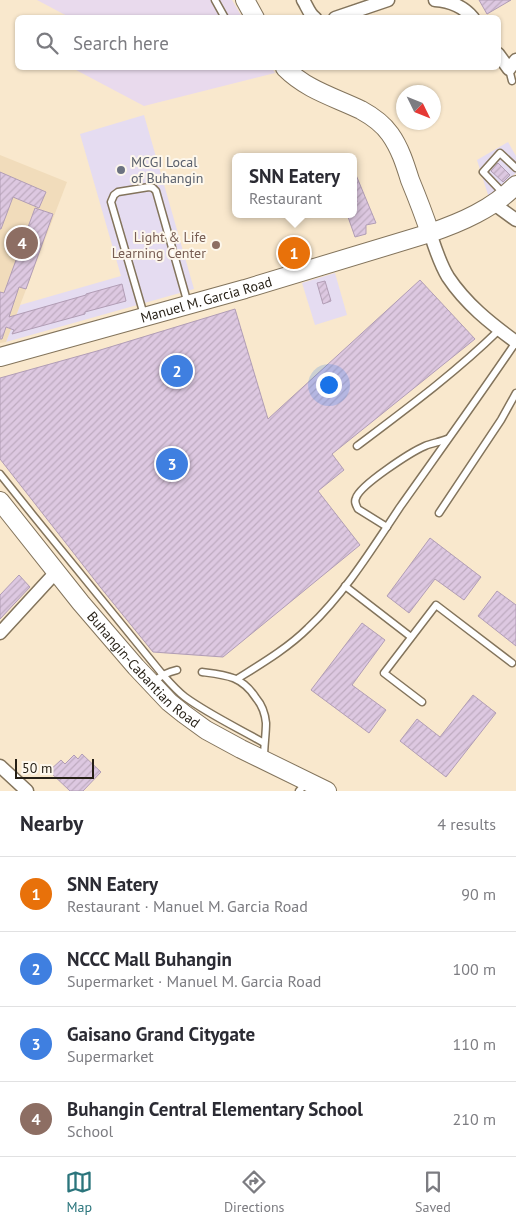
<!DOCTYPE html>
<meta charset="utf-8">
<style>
body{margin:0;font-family:"PT Sans",sans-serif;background:#f2f2f3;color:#2b2b33}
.compass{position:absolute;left:396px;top:85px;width:45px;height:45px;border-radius:50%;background:#fff;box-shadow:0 1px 4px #0004;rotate:133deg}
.scale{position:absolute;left:15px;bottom:12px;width:79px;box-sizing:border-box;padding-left:5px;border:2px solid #251f15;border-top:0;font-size:14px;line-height:18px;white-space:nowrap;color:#251f15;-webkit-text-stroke:4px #fdf7ec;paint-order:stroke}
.you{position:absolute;left:328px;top:384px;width:18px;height:18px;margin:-12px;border:4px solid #fff;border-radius:50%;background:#1a73e8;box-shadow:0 0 0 8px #1a73e833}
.badge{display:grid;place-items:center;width:32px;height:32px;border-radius:50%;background:#2b757c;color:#fff;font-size:16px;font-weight:700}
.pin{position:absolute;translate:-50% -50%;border:2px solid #fff;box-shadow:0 1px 5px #0006}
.popup{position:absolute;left:232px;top:153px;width:125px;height:65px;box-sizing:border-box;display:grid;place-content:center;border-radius:8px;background:#fff;filter:drop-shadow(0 1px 4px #0005);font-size:16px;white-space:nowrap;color:#7c7c81}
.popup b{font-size:19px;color:#2b2b33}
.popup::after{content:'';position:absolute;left:50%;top:100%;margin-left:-10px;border:10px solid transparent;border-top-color:#fff}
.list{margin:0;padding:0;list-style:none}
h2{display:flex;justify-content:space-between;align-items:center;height:65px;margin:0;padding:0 20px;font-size:21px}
h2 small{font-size:16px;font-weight:400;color:#7c7c81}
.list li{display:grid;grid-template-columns:32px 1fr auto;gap:15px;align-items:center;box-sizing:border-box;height:75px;padding:0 20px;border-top:1px solid #e1e1e2}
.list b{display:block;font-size:19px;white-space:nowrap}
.list p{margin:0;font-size:16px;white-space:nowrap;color:#7c7c81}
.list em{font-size:16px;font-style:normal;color:#7c7c81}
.icon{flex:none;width:28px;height:28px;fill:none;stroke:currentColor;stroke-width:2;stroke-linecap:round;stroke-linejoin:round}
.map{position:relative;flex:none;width:516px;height:791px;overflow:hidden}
.search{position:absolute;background:#fff;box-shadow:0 1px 4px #0004;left:15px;right:15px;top:15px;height:55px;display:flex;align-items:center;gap:12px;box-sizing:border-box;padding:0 18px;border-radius:8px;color:#7c7c81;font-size:19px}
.sheet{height:365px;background:#fff}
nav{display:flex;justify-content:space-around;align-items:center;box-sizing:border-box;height:70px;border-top:1px solid #e1e1e2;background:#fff;font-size:14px;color:#7c7c81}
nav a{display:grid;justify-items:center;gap:2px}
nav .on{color:#2b757c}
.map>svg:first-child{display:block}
.commercial{fill:#e5dcf1}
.industrial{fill:#e9daed}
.built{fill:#f1dcbb}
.building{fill:url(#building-hatch);stroke:#b19db5}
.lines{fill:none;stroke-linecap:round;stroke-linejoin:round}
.lane-casing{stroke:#83745c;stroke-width:9}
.street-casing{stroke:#83745c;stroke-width:15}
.secondary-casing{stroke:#83745c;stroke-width:20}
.lane{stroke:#fff;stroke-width:6}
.street{stroke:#fff;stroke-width:12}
.secondary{stroke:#fff;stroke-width:18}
.worship-dot{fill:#6b7280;stroke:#fdf7ec;stroke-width:2}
.education-dot{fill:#8d6e63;stroke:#fdf7ec;stroke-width:2}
.labels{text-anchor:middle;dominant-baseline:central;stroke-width:4;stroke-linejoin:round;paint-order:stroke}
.worship-label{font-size:14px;fill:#5b616d;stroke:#fdf7ec;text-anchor:start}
.education-label{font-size:14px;fill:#785e54;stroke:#fdf7ec;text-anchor:end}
.street-label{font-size:14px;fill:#251f15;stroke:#fdf7ec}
</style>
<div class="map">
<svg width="516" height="791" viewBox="0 0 516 791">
<defs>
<pattern id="building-hatch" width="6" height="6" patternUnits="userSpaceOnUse" patternTransform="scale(1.25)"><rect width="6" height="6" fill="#ddc8e1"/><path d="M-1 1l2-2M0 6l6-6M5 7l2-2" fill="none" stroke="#beabc0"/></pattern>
</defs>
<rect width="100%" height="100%" fill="#f9e8cd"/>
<g class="commercial">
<polygon points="144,115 194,289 6,342 20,305 121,276 80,134"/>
<polygon points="508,142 516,156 516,173 489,198 477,160"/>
<polygon points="335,273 347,315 315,325 302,283"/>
</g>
<g class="industrial">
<polygon points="37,0 232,0 242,17 69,17"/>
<polygon points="77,68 272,68 275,73 144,106 76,70"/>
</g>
<polygon class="built" points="0,155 67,182 6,342 0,343"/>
<g class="building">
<polygon points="479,0 511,0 487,14"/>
<polygon points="498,163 510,175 503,182 491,171"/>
<polygon points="0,172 46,192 39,208 13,197 1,229 0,229"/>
<polygon points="356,175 376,223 366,225 366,234 355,237 347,214 353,214 353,203 357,202 353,176"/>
<polygon points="35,208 53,214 26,289 19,287 9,317 86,295 86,294 122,284 126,301 85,312 85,314 12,334 14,330 6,327 2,339 0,339 0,292 4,293"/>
<polygon points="420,280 475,339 332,454 344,470 318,491 360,545 223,657 153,652 101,588 0,459 0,378 97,351 235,309 268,419"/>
<polygon points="325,281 331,301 323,304 317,283"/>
<polygon points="430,538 481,577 464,600 435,579 409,613 387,596"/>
<polygon points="19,575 30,587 0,619 0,595"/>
<polygon points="497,591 516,605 516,646 478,616"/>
<polygon points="362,623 385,640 352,685 386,710 369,733 311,690"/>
<polygon points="473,695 496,713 446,777 400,741 417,719 440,737"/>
<polygon points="82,754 101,772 83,791 70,791 49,771 61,760 65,764 74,755 78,759"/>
</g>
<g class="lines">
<g class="lane-casing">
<g id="lane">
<polyline points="215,0 225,18"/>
<polyline points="509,69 512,81"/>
<polyline points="504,194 483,172 500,153 516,168"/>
<polyline points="144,315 111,202 114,195 118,192 149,187 153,188 156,191 188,304"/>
<path d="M357,446C406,409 455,373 499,330"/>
<path d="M0,474L32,514L163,675C170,683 177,691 185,697C210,715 238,728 264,743"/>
<polyline points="439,513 501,420 516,393"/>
<path d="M387,527L358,509C356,505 354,502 356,498C360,485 411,452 425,446C432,443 440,442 447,439"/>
<polyline points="345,586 411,637"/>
<path d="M202,672C226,675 242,676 256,698C262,705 265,713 266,723C266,734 264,746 264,758"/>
<path d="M237,679C261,664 288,648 308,628C345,593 372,549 400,507C439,452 478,398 516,342"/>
<path d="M152,683C160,676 167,672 177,670"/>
<polyline points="422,702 384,673 436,605 512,663"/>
<polyline points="299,791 307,782"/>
</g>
</g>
<g class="street-casing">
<g id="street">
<path d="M303,0C307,6 309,14 315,18"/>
<path d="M435,0C450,1 463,6 473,18"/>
<polyline points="335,18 388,0"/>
<polyline points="498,54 509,69 516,60"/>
<polyline points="494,204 516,220"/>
<path d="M430,233C435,248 440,264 448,277C466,304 490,323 516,342"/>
<polyline points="0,633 56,572"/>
<polyline points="0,766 27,791"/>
</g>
</g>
<g class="secondary-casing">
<g id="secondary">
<polyline points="245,0 255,18"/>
<path d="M285,68C307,90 334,97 361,110C372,116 383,124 390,134C400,148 405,164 410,180C417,197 424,215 430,233"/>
<path id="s1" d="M0,357L245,289L430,233C462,222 492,209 516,185"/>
<path id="s2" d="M0,501L81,603L136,667L169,702L184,714L206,730L241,749L327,791"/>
</g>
</g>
<use href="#lane" class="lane"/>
<use href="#street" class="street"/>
<use href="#secondary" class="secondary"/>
</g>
<circle class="worship-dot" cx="121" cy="170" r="5"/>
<circle class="education-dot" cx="216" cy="245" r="5"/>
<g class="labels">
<g class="worship-label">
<text x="131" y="162">MCGI Local<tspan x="131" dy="16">of Buhangin</tspan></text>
</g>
<g class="education-label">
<text x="206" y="237">Light &amp; Life<tspan x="206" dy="16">Learning Center</tspan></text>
</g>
<g class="street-label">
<text stroke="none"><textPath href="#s1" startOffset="214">Manuel M. Garcia Road</textPath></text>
<text stroke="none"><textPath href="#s2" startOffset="222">Buhangin-Cabantian Road</textPath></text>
</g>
</g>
</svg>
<svg class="compass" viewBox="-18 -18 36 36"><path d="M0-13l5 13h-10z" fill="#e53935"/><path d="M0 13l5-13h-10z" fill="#7c7c81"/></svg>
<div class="scale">50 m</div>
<div class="you"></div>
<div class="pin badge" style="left:294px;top:253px;background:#e8710a">1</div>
<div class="popup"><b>SNN Eatery</b>Restaurant</div>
<div class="pin badge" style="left:177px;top:371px;background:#3f7fe0">2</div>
<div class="pin badge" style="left:172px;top:464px;background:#3f7fe0">3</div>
<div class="pin badge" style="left:22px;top:243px;background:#8d6e63">4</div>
<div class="search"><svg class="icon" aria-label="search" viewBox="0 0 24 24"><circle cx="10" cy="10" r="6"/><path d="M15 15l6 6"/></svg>Search here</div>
</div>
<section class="sheet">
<h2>Nearby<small>4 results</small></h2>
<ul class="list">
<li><span class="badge" style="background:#e8710a">1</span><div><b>SNN Eatery</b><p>Restaurant · Manuel M. Garcia Road</p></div><em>90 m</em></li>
<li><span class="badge" style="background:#3f7fe0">2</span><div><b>NCCC Mall Buhangin</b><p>Supermarket · Manuel M. Garcia Road</p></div><em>100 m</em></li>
<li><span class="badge" style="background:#3f7fe0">3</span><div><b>Gaisano Grand Citygate</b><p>Supermarket</p></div><em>110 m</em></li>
<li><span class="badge" style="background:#8d6e63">4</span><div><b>Buhangin Central Elementary School</b><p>School</p></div><em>210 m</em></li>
</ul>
</section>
<nav>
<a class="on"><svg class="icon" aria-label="map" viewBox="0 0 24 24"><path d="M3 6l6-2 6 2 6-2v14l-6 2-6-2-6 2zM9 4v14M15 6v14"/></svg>Map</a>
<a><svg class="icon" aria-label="directions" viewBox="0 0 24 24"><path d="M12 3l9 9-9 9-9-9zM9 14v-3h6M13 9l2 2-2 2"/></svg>Directions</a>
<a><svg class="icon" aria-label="saved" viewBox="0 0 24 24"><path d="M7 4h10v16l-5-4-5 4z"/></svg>Saved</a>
</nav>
